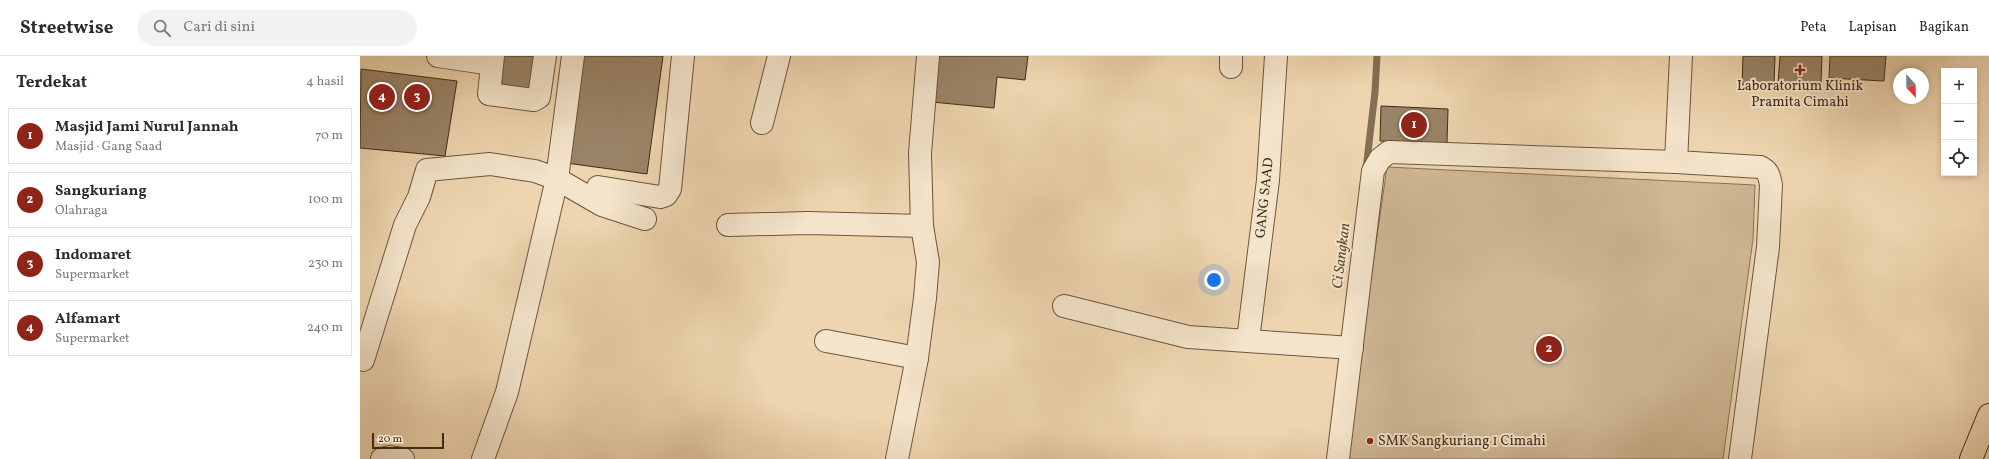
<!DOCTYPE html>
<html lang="id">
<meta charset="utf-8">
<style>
body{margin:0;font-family:Vollkorn,serif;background:#f2f2f3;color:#2b2b33}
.controls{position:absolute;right:12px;top:12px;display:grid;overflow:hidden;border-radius:0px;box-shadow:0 2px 6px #0003}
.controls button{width:36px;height:36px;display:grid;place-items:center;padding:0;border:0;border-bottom:1px solid #e1e1e2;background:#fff;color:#2b2b33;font:20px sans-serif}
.compass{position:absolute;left:1533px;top:12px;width:36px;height:36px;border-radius:50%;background:#fff;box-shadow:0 2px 6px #0003;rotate:158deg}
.scale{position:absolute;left:12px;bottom:10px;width:72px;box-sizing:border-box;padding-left:4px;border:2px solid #3f2c18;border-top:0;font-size:11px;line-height:14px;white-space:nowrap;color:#3f2c18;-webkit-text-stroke:3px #f4e4cb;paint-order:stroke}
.you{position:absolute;left:854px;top:224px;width:14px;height:14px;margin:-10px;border:3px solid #fff;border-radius:50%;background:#1a73e8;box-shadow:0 0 0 6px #1a73e833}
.badge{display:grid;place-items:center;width:26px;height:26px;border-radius:50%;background:#8f2418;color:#fff;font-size:13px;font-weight:700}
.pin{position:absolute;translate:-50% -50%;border:2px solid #fff;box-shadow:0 1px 4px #0006}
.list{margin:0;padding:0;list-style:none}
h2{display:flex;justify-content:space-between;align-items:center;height:52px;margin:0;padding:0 16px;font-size:17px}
h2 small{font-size:13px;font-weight:400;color:#7c7c81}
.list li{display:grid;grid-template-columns:26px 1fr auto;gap:12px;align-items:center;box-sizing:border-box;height:56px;margin:0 8px 8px;padding:0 8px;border:1px solid #e1e1e2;border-radius:0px}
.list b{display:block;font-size:15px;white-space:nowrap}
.list p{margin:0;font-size:13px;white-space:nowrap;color:#7c7c81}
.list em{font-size:13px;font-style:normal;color:#7c7c81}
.icon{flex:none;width:22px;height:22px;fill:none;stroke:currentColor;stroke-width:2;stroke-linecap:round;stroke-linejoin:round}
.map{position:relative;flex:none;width:1629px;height:403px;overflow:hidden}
header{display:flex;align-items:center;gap:24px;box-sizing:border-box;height:56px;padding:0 20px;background:#fff;border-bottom:1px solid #e1e1e2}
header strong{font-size:19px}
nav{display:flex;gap:22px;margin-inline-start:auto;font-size:14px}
.search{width:280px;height:36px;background:#f2f2f3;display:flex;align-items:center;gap:10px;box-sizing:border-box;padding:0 14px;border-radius:22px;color:#7c7c81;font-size:15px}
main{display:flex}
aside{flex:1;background:#fff}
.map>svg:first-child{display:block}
.green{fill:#d0b895;stroke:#887256}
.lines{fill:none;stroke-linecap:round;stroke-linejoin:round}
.stream{stroke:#846f54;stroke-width:7}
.building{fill:#9a8467;stroke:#3f2c18}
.minor-casing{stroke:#6b563e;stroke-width:24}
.major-casing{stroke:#3f2c18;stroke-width:24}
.minor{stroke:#f4e4cb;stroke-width:22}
.major{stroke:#eed5af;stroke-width:22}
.poi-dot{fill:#8f2418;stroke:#f4e4cb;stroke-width:1.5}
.labels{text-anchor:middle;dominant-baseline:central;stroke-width:4;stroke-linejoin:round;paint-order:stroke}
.poi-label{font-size:14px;fill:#3f2c18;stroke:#f4e4cb}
.street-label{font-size:14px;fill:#3f2c18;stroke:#f4e4cb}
.water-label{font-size:15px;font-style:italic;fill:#5c4831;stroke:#f4e4cb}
</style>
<header>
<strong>Streetwise</strong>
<div class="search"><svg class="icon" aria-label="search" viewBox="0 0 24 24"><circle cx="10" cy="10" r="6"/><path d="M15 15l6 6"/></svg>Cari di sini</div>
<nav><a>Peta</a><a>Lapisan</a><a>Bagikan</a></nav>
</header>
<main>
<aside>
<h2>Terdekat<small>4 hasil</small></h2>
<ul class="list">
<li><span class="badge">1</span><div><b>Masjid Jami Nurul Jannah</b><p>Masjid · Gang Saad</p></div><em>70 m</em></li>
<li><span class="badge">2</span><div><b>Sangkuriang</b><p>Olahraga</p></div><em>100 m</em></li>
<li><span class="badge">3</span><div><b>Indomaret</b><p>Supermarket</p></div><em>230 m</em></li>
<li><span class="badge">4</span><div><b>Alfamart</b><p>Supermarket</p></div><em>240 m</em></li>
</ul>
</aside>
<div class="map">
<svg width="1629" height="403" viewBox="0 0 1629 403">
<rect width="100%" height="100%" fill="#eed5af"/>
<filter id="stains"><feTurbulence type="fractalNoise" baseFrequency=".005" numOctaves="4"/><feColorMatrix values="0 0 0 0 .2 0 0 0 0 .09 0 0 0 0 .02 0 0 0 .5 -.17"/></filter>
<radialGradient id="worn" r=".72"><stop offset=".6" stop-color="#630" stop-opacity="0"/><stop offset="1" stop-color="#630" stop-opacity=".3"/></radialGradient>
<polygon class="green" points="1027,111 1395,129 1393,183 1363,403 985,403"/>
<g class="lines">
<polyline class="stream" points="1006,113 1015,36 1017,0"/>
</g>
<g class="building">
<polygon points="138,0 179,0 174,40 134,35"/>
<polygon points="222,0 303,0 287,118 206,107"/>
<polygon points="575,0 668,0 665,24 637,21 634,52 572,46"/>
<polygon points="1383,0 1415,0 1414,29 1382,29"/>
<polygon points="1420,0 1462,0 1461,28 1418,27"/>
<polygon points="1470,0 1526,0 1524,25 1469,22"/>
<polygon points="1,13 97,25 85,100 0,92"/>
<polygon points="1021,50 1088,53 1087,87 1020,85"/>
</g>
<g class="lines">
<g class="minor-casing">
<g id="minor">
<polyline points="78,0 132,8"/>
<polyline points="133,0 129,38 174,44 179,41 185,0"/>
<polyline points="871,11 871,0"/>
<polyline points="402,67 419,0"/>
<polyline points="1316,106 1321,0"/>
<polyline points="238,131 300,141 306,139 310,133 323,0"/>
<polyline points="368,169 448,167 562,170"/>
<polyline points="704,250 828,281 992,292"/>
<polyline points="888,284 908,124 916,0"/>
<polyline points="466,285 557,302"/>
<polyline points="3,304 45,169 59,141 67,114 130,108 175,115 197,123 242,149 285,163"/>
<polyline points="22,403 30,401 43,403"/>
<polyline points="123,403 147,336 197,123 213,0"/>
<polyline points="537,403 557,302 565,242 568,206 562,170 560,97 568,0"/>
<path d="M978,403L1013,115L1020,103L1029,96L1316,106L1400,111C1409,115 1409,120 1411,129L1408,191L1380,403"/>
</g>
</g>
<g class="major-casing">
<polyline id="major" points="1611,403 1629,359"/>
</g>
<use href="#minor" class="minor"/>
<use href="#major" class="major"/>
</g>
<g class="poi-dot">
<path d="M1438 8h4v4h4v4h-4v4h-4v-4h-4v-4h4z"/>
<circle cx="1010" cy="385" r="4"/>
</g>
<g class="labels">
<g class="poi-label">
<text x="1440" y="30">Laboratorium Klinik<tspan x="1440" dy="16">Pramita Cimahi</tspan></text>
<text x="1018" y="385" text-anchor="start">SMK Sangkuriang 1 Cimahi</text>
</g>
<g class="street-label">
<text transform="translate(905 142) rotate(-84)">GANG SAAD</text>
</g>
<g class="water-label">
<text transform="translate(982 200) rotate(-83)">Ci Sangkan</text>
</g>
</g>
<rect width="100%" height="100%" filter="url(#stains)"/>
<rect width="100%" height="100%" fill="url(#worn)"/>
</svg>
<div class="controls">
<button>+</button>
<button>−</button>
<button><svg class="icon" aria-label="locate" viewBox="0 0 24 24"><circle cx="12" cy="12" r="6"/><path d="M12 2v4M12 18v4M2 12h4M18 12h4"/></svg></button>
</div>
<svg class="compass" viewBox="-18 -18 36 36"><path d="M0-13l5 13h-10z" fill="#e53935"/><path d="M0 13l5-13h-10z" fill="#7c7c81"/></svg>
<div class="scale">20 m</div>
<div class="you"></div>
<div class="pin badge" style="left:1054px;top:69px">1</div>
<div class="pin badge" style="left:1189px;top:293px">2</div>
<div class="pin badge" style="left:57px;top:41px">3</div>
<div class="pin badge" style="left:22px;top:41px">4</div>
</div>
</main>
